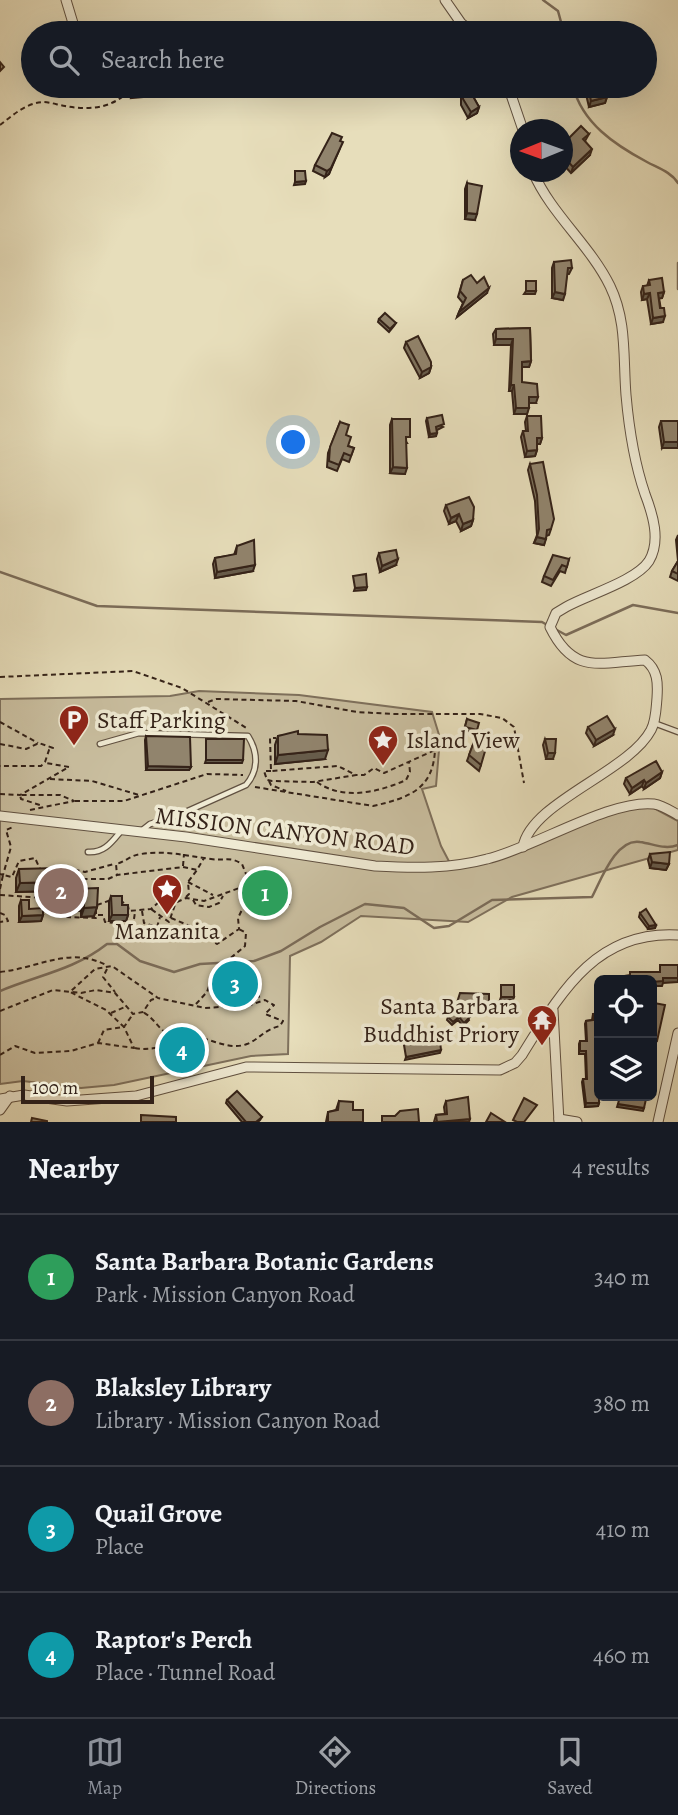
<!DOCTYPE html>
<meta charset="utf-8">
<style>
body{margin:0;font-family:Alegreya,serif;background:#242831;color:#f1f3f6}
.controls{position:absolute;right:21px;bottom:21px;display:grid;overflow:hidden;border-radius:10px;box-shadow:0 7px 28px #0002}
.controls button{width:63px;height:63px;display:grid;place-items:center;padding:0;border:0;border-bottom:2px solid #363941;background:#171b24;color:#f1f3f6;font:35px sans-serif}
.compass{position:absolute;left:510px;top:119px;width:63px;height:63px;border-radius:50%;background:#171b24;box-shadow:0 7px 28px #0002;rotate:269deg}
.scale{position:absolute;left:21px;bottom:18px;width:133px;box-sizing:border-box;padding-left:7px;border:4px solid #342218;border-top:0;font-size:19px;line-height:24px;white-space:nowrap;color:#342218;-webkit-text-stroke:5px #efead3;paint-order:stroke}
.you{position:absolute;left:294px;top:443px;width:24px;height:24px;margin:-18px;border:5px solid #fff;border-radius:50%;background:#1a73e8;box-shadow:0 0 0 10px #1a73e833}
.badge{display:grid;place-items:center;width:46px;height:46px;border-radius:50%;background:#8c9099;color:#fff;font-size:23px;font-weight:700}
.pin{position:absolute;translate:-50% -50%;border:4px solid #fff;box-shadow:0 2px 7px #0006}
.list{margin:0;padding:0;list-style:none}
h2{display:flex;justify-content:space-between;align-items:center;height:91px;margin:0;padding:0 28px;font-size:30px}
h2 small{font-size:23px;font-weight:400;color:#9ea1a6}
.list li{display:grid;grid-template-columns:46px 1fr auto;gap:21px;align-items:center;box-sizing:border-box;height:126px;padding:0 28px;border-top:2px solid #363941}
.list b{display:block;font-size:26px;white-space:nowrap}
.list p{margin:0;font-size:23px;white-space:nowrap;color:#9ea1a6}
.list em{font-size:23px;font-style:normal;color:#9ea1a6}
.icon{flex:none;width:38px;height:38px;fill:none;stroke:currentColor;stroke-width:2;stroke-linecap:round;stroke-linejoin:round}
.map{position:relative;flex:none;width:678px;height:1122px;overflow:hidden}
.search{position:absolute;background:#171b24;box-shadow:0 7px 28px #0002;left:21px;right:21px;top:21px;height:77px;display:flex;align-items:center;gap:18px;box-sizing:border-box;padding:0 24px;border-radius:38px;color:#9ea1a6;font-size:26px}
.sheet{height:595px;background:#171b24}
nav{display:flex;justify-content:space-around;align-items:center;box-sizing:border-box;height:98px;border-top:2px solid #363941;background:#171b24;font-size:19px;color:#9ea1a6}
nav a{display:grid;justify-items:center;gap:4px}
nav .on{color:#8c9099}
.map>svg:first-child{display:block}
.green{fill:#c9be9f;stroke:#7e705c;stroke-width:2}
.lines{fill:none;stroke-linecap:round;stroke-linejoin:round}
.stream{stroke:#7b6c59;stroke-width:2.5}
.lane-casing{stroke:#615141;stroke-width:7}
.street-casing{stroke:#615141;stroke-width:11}
.path{stroke:#342218;stroke-width:2;stroke-dasharray:5 3.5;stroke-linecap:butt}
.lane{stroke:#efead3;stroke-width:4.5}
.street{stroke:#efead3;stroke-width:9}
.wall{fill:#7d725e;stroke:#342218;stroke-width:2}
.shaded-wall{fill:#665c4c;stroke:#342218;stroke-width:2}
.building{fill:#91846d;stroke:#342218;stroke-width:2}
.labels{text-anchor:middle;dominant-baseline:central;stroke-width:7;stroke-linejoin:round;paint-order:stroke}
.poi-label{font-size:24px;fill:#342218;stroke:#efead3;text-anchor:start}
.street-label{font-size:24px;fill:#342218;stroke:#efead3}
</style>
<div class="map">
<svg width="678" height="1122" viewBox="0 0 678 1122">
<rect width="100%" height="100%" fill="#e7debb"/>
<filter id="stains"><feTurbulence type="fractalNoise" baseFrequency=".00286" numOctaves="4"/><feColorMatrix values="0 0 0 0 .2 0 0 0 0 .09 0 0 0 0 .02 0 0 0 .5 -.17"/></filter>
<radialGradient id="worn" r=".72"><stop offset=".6" stop-color="#630" stop-opacity="0"/><stop offset="1" stop-color="#630" stop-opacity=".3"/></radialGradient>
<polygon class="green" points="199,691 299,695 432,712 440,738 436,786 422,789 441,846 453,869 636,806 652,807 678,821 678,850 512,897 468,922 361,916 321,942 290,956 288,1054 251,1056 114,1085 81,1088 23,1081 0,1084 0,699 170,696"/>
<g class="lines">
<g class="stream">
<polyline points="543,0 558,11 564,33"/>
<path d="M573,86C582,123 615,145 647,162C658,168 671,172 678,183"/>
<polyline points="678,263 678,289"/>
<polyline points="0,572 97,606 542,622 549,626"/>
<polyline points="555,629 566,635 633,605 678,613"/>
<path d="M0,991C38,975 74,970 107,944H117L140,961L174,972L200,964L254,961L281,951L320,927L365,904L404,908L434,928L449,926L492,900L592,897C601,880 616,838 640,842C654,844 665,850 678,845"/>
</g>
<g class="lane-casing">
<g id="lane">
<polyline points="654,723 678,732"/>
<path d="M100,744L139,733L248,736C258,752 259,770 246,785L181,814L150,824L141,831"/>
<path d="M88,852C104,853 111,843 121,831"/>
</g>
</g>
<g class="street-casing">
<g id="street">
<polyline points="66,0 76,33"/>
<polyline points="445,0 461,23 474,33"/>
<polyline points="508,86 523,130"/>
<path d="M0,816L186,837L375,866C413,868 450,869 487,859C534,848 610,799 654,804C662,805 671,811 678,815"/>
<path d="M523,847C531,802 629,772 651,730C656,721 656,709 657,698C658,683 658,670 645,660C600,662 574,676 550,627L556,613L566,607C587,595 636,581 649,561C661,541 653,515 645,494C634,462 629,429 626,395C623,357 627,321 610,286C590,245 551,214 533,172"/>
<polyline points="553,1010 559,1122"/>
<path d="M0,1099L24,1095L67,1101L136,1096L246,1067L500,1070L515,1063L522,1055C560,994 595,930 678,935"/>
<polyline points="0,1110 10,1096"/>
<polyline points="559,1119 577,1122"/>
<polyline points="658,1122 678,1033"/>
</g>
</g>
<g class="path">
<path d="M0,125C13,115 26,103 43,102C50,102 58,105 65,106C92,111 115,108 134,86"/>
<polyline points="0,677 133,671 182,688 248,729"/>
<polyline points="208,702 216,699 296,701 357,712 393,714 480,714 502,718 514,727 524,783"/>
<polyline points="0,722 38,743"/>
<polyline points="0,744 26,749 39,743 53,748 49,750 45,762 41,766 0,766"/>
<polyline points="271,771 264,771 267,780 272,781 313,782 356,775 338,766 271,771 270,738 276,738"/>
<polyline points="50,779 92,781 139,795"/>
<polyline points="269,781 271,785 286,791"/>
<path d="M317,782C343,801 379,792 406,780L410,772L409,762"/>
<path d="M255,787L373,806C408,798 433,790 435,750L384,773L374,768L364,775H356"/>
<polyline points="0,794 20,795 69,767 46,763"/>
<polyline points="75,801 124,801 207,774 243,775"/>
<polyline points="30,810 74,801 60,795 20,795 21,799 40,805"/>
<polyline points="183,866 184,854"/>
<polyline points="50,869 57,866 85,872 114,864"/>
<polyline points="0,874 3,875 11,847 6,830 13,827"/>
<polyline points="74,879 108,879 117,875"/>
<polyline points="188,882 213,895"/>
<polyline points="0,889 3,875 12,877 19,861 35,858 40,869"/>
<polyline points="0,895 46,898 50,910 63,917 96,918 96,911"/>
<polyline points="186,897 189,894 188,882 197,870"/>
<polyline points="120,900 128,906 129,911 151,909 160,901 161,890 167,890 176,902 169,922 151,909"/>
<polyline points="193,900 196,905 209,907 219,903 223,896"/>
<polyline points="177,902 186,898 204,901 250,884"/>
<polyline points="97,905 111,900"/>
<polyline points="142,911 144,923 157,927 160,917"/>
<polyline points="0,913 5,915 8,921 0,922"/>
<polyline points="98,915 103,915 105,922 126,924"/>
<path d="M171,918L190,926L217,944L239,929L238,918L252,889L242,864C230,856 224,861 211,859C187,856 166,850 141,854C131,855 125,862 116,864L117,875L183,867L197,870L204,858"/>
<polyline points="134,919 135,912"/>
<polyline points="107,969 103,977 115,992"/>
<polyline points="219,969 250,975 260,999"/>
<path d="M0,972C39,968 69,946 106,965"/>
<polyline points="196,1004 207,992 214,972 245,946 246,933 239,929"/>
<polyline points="0,1011 53,990 81,993 96,990 115,993 133,1014 143,1012 151,1000 157,998"/>
<polyline points="111,1013 125,1007"/>
<path d="M98,1043L104,1030L124,1027L106,1010L70,992L95,969L112,966L158,998L205,1008L250,1005L265,1000L274,1005L265,1014L283,1021L280,1026C263,1030 260,1039 247,1044C229,1051 210,1038 193,1036C184,1035 175,1038 166,1033C158,1028 155,1019 143,1012"/>
<path d="M135,1048C145,1051 172,1046 182,1042L184,1038"/>
<polyline points="0,1055 15,1046 35,1053 71,1051 98,1043 134,1048 124,1027 133,1014"/>
</g>
<use href="#lane" class="lane"/>
<use href="#street" class="street"/>
</g>
<g class="wall">
<polygon points="191,86 211,86 208,93 197,95 191,90"/>
<polygon points="461,86 470,86 470,91 479,107 477,113 468,118 461,105"/>
<polygon points="584,86 606,86 605,88 607,97 605,103 589,107"/>
<polygon points="589,134 585,141 590,155 571,173 563,164 563,144"/>
<polygon points="341,141 329,174 325,177 313,171 315,165"/>
<polygon points="467,183 475,220 465,219 465,189"/>
<polygon points="554,262 572,268 569,274 567,274 563,300 552,298 552,268"/>
<polygon points="463,280 477,283 487,293 457,317 463,303 458,297"/>
<polygon points="649,280 664,292 662,298 659,298 663,322 651,324 647,299 642,300 641,292 643,286 647,286"/>
<polygon points="379,319 396,323 394,326 389,332 378,322"/>
<polygon points="530,328 531,361 529,367 522,367 522,382 536,403 529,403 527,414 514,414 512,391 509,391 511,345 494,345 493,334 496,329"/>
<polygon points="406,342 431,367 429,373 420,378 404,348"/>
<polygon points="527,416 542,438 540,444 537,444 537,450 535,456 525,457 521,437 523,431 526,431 525,422"/>
<polygon points="427,418 443,427 437,430 436,436 429,437 426,421"/>
<polygon points="392,419 407,443 406,443 405,474 390,473 390,425"/>
<polygon points="661,421 678,421 662,448 659,427"/>
<polygon points="340,422 346,435 348,446 354,448 349,462 342,459 337,471 327,467 328,453"/>
<polygon points="530,464 551,529 549,535 546,536 544,545 534,543 537,535 535,501 528,470"/>
<polygon points="446,505 473,520 471,526 461,531 456,521 449,524 444,511"/>
<polygon points="678,535 678,581 670,577 672,571 678,561 676,540"/>
<polygon points="237,546 253,571 215,578 213,564 215,558 234,555"/>
<polygon points="379,553 396,565 380,572 377,559"/>
<polygon points="569,559 565,573 560,571 551,586 542,582 544,576"/>
<polygon points="467,719 477,730 476,733 464,730"/>
<polygon points="588,727 613,735 594,746 586,733"/>
<polygon points="298,734 325,759 275,764 275,745 278,736"/>
<polygon points="146,736 191,767 189,770 146,770 145,740"/>
<polygon points="545,739 553,759 546,759 543,745"/>
<polygon points="474,742 481,765 479,771 467,761"/>
<polygon points="662,772 660,778 644,789 642,786 630,794 624,784 626,778"/>
<polygon points="650,854 669,864 666,870 650,868 648,860"/>
<polygon points="19,869 57,876 97,907 94,916 81,917 81,911 70,911 71,896 54,896 54,891 16,892 16,878"/>
<polygon points="111,896 122,905 128,915 126,921 109,921 109,902"/>
<polygon points="21,900 29,909 43,915 41,921 19,922 19,906"/>
<polygon points="640,913 656,925 655,928 648,929 639,917"/>
<polygon points="489,1007 488,1010 463,1009 469,1020 463,1026 458,1020 452,1025 447,1020 448,1017 455,1009"/>
<polygon points="599,1013 599,1103 598,1106 585,1107 582,1082 583,1079 586,1079 585,1054 579,1054 579,1044 580,1041 586,1041 585,1024 586,1021 592,1020 593,1014"/>
<polygon points="227,1100 262,1117 260,1120 258,1122 242,1122 226,1103"/>
<polygon points="339,1101 353,1110 363,1122 326,1122 328,1112 336,1110"/>
<polygon points="446,1101 469,1122 434,1122 436,1115 445,1114 444,1107"/>
</g>
<g class="shaded-wall">
<polygon points="156,90 154,96 131,98 133,92"/>
<polygon points="210,90 208,93 197,95 198,92"/>
<polygon points="607,97 605,103 589,107 591,101"/>
<polygon points="479,107 477,113 468,118 471,112"/>
<polygon points="340,148 329,174 325,177 327,171"/>
<polygon points="592,149 590,155 571,173 573,167"/>
<polygon points="306,181 305,184 294,185 295,182"/>
<polygon points="467,213 477,214 475,220 465,219"/>
<polygon points="489,288 487,293 457,317 459,312"/>
<polygon points="526,291 536,291 535,294 524,294"/>
<polygon points="555,292 565,294 563,300 552,298"/>
<polygon points="664,292 662,298 656,299 658,293"/>
<polygon points="650,293 647,299 642,300 644,294"/>
<polygon points="665,316 663,322 651,324 653,318"/>
<polygon points="496,339 513,339 511,345 494,345"/>
<polygon points="531,361 529,367 520,367 522,362"/>
<polygon points="431,367 429,373 420,378 422,372"/>
<polygon points="511,385 514,385 512,391 509,391"/>
<polygon points="529,397 538,397 536,403 527,403"/>
<polygon points="516,408 529,408 527,414 514,414"/>
<polygon points="437,433 436,436 429,437 430,434"/>
<polygon points="537,438 542,438 540,444 535,444"/>
<polygon points="664,442 678,442 678,448 662,448"/>
<polygon points="537,450 535,456 525,457 527,451"/>
<polygon points="393,467 407,468 405,474 390,473"/>
<polygon points="459,514 456,521 449,524 451,518"/>
<polygon points="473,520 471,526 461,531 463,524"/>
<polygon points="537,537 546,539 544,545 534,543"/>
<polygon points="398,559 396,565 380,572 382,566"/>
<polygon points="255,565 253,571 215,578 217,572"/>
<polygon points="367,587 366,590 354,591 355,588"/>
<polygon points="615,729 613,735 594,746 596,740"/>
<polygon points="328,750 325,759 275,764 278,755"/>
<polygon points="548,753 555,753 553,759 546,759"/>
<polygon points="206,760 243,760 242,763 205,763"/>
<polygon points="148,766 191,767 189,770 146,770"/>
<polygon points="662,772 660,778 644,789 646,783"/>
<polygon points="644,780 642,786 630,794 632,788"/>
<polygon points="652,862 669,864 666,870 650,868"/>
<polygon points="57,882 54,891 16,892 20,883"/>
<polygon points="57,887 74,887 71,896 54,896"/>
<polygon points="74,902 84,902 81,911 70,911"/>
<polygon points="97,907 94,916 81,917 84,908"/>
<polygon points="43,915 41,921 19,922 22,916"/>
<polygon points="112,915 128,915 126,921 109,921"/>
<polygon points="656,925 655,928 648,929 649,926"/>
<polygon points="663,978 678,978 678,982 663,983 662,986 652,986 652,982"/>
<polygon points="501,997 514,997 513,1000 500,1000"/>
<polygon points="461,1006 489,1007 488,1010 460,1009"/>
<polygon points="441,1050 440,1053 405,1060 406,1057"/>
<polygon points="586,1103 599,1103 598,1106 585,1107"/>
<polygon points="618,1104 644,1108 643,1111 617,1107"/>
<polygon points="470,1119 469,1122 447,1122 447,1121"/>
</g>
<g class="building">
<polygon points="0,62 4,67 0,71"/>
<polygon points="139,86 152,86 156,90 133,92"/>
<polygon points="192,86 211,86 210,90 198,92"/>
<polygon points="463,86 470,86 470,91 479,107 471,112 463,99"/>
<polygon points="588,86 604,86 607,97 591,101"/>
<polygon points="581,126 589,134 583,139 592,149 573,167 563,156 566,153 563,150 563,144"/>
<polygon points="332,133 342,137 340,141 343,142 331,168 327,171 315,165"/>
<polygon points="295,171 305,171 306,181 295,182"/>
<polygon points="467,183 482,186 477,214 467,213"/>
<polygon points="571,260 572,268 568,268 565,294 555,292 554,262"/>
<polygon points="471,275 477,283 484,277 489,288 459,312 466,298 460,291 463,280"/>
<polygon points="662,278 664,292 658,293 660,308 664,308 665,316 653,318 650,293 644,294 643,286 650,285 649,280"/>
<rect x="526" y="281" width="10" height="10"/>
<polygon points="385,313 396,323 390,329 379,319"/>
<polygon points="530,328 531,361 522,362 522,382 537,384 538,397 529,397 529,408 516,408 514,385 511,385 513,339 496,339 496,329"/>
<polygon points="418,336 431,362 431,367 422,372 406,342"/>
<polygon points="442,415 444,424 436,427 437,433 430,434 427,418"/>
<polygon points="527,416 541,416 542,438 537,438 537,450 527,451 523,431 528,431"/>
<polygon points="392,419 410,419 410,437 406,437 407,468 393,467"/>
<polygon points="661,421 678,421 678,442 664,442"/>
<polygon points="340,422 349,425 346,435 351,437 348,446 354,448 351,456 344,453 339,465 329,461 330,447"/>
<polygon points="543,462 554,519 551,529 547,530 546,539 537,537 539,529 537,495 530,464"/>
<polygon points="469,497 474,507 473,520 463,524 459,514 451,518 446,505"/>
<polygon points="254,540 255,565 217,572 215,558 236,554 237,546"/>
<polygon points="396,550 398,559 382,566 379,553"/>
<polygon points="553,555 569,559 567,567 562,565 553,580 544,576"/>
<polygon points="678,561 678,574 672,571"/>
<polygon points="366,574 367,587 355,588 353,576"/>
<polygon points="607,716 615,729 596,740 588,727"/>
<polygon points="467,719 479,723 477,730 465,727"/>
<polygon points="298,731 298,734 327,735 328,750 278,755 278,736"/>
<polygon points="483,731 490,734 481,765 469,755 474,742 478,744"/>
<polygon points="146,736 190,737 191,767 148,766"/>
<polygon points="206,739 244,739 243,760 206,760"/>
<polygon points="545,739 556,739 555,753 548,753"/>
<polygon points="656,761 662,772 646,783 644,780 632,788 626,778"/>
<polygon points="670,852 669,864 652,862 650,854"/>
<polygon points="57,868 57,876 74,876 74,887 57,887 57,882 20,883 19,869"/>
<polygon points="98,888 97,907 84,908 84,902 74,902 73,889"/>
<polygon points="111,896 122,896 122,905 128,905 128,915 112,915"/>
<polygon points="288,898 289,904 283,906 282,899"/>
<polygon points="21,900 29,900 29,909 43,908 43,915 22,916"/>
<polygon points="646,909 656,925 649,926 640,913"/>
<polygon points="660,965 678,965 678,978 663,978 663,981 652,982 652,980 607,980 607,979 630,975 630,972 660,972"/>
<rect x="501" y="985" width="13" height="12"/>
<polygon points="460,993 489,994 489,1007 461,1006 470,1017 464,1023 459,1017 453,1022 448,1017 455,1009"/>
<polygon points="654,1003 665,1005 657,1041 652,1040 652,1007"/>
<polygon points="599,1013 599,1103 586,1103 583,1079 587,1079 586,1051 580,1051 580,1041 587,1041 586,1021 594,1020 593,1014"/>
<polygon points="432,1033 433,1041 440,1041 441,1050 406,1057 404,1045 407,1036"/>
<polygon points="237,1091 262,1117 256,1122 246,1122 227,1100"/>
<polygon points="620,1096 641,1096 641,1098 646,1099 644,1108 618,1104"/>
<polygon points="468,1097 470,1119 437,1122 436,1115 447,1114 446,1101"/>
<polygon points="524,1098 537,1105 524,1122 517,1122 513,1120"/>
<polygon points="339,1101 353,1102 353,1110 363,1110 363,1122 328,1122 328,1112 338,1110"/>
<polygon points="418,1109 419,1122 382,1122 382,1116 395,1116 400,1111"/>
<polygon points="491,1113 505,1122 486,1122"/>
<polygon points="141,1115 176,1117 176,1122 141,1122"/>
<polygon points="32,1118 47,1121 47,1122 31,1122"/>
</g>
<defs>
<g id="parking-pin" transform="scale(1.575)"><path d="M0 17L-7.5 6A9.5 9.5 0 1 1 7.5 6Z" fill="#8f2418" stroke="#efead3"/><path d="M-3.5-5.5H1a3.5 3.5 0 0 1 0 7H-1V5.5H-3.5ZM-1-3.4V-.6H.8a1.4 1.4 0 0 0 0-2.8Z" fill="#fff"/></g>
<g id="sight-pin" transform="scale(1.575)"><path d="M0 17L-7.5 6A9.5 9.5 0 1 1 7.5 6Z" fill="#8f2418" stroke="#efead3"/><path d="M0-6L1.8-2.2L6-1.7L2.9 1.2L3.7 5.4L0 3.3L-3.7 5.4L-2.9 1.2L-6-1.7L-1.8-2.2Z" fill="#fff"/></g>
<g id="temple-pin" transform="scale(1.575)"><path d="M0 17L-7.5 6A9.5 9.5 0 1 1 7.5 6Z" fill="#8f2418" stroke="#efead3"/><path d="M0-6L5-2H3V0L6.5 2.5H4V6H1.5V3h-3V6H-4V2.5H-6.5L-3 0V-2H-5Z" fill="#fff"/></g>
</defs>
<g fill-rule="evenodd">
<use href="#parking-pin" x="74" y="720"/>
<use href="#sight-pin" x="383" y="740"/>
<use href="#sight-pin" x="167" y="889"/>
<use href="#temple-pin" x="542" y="1020"/>
</g>
<g class="labels">
<g class="poi-label">
<text x="97" y="720">Staff Parking</text>
<text x="406" y="740">Island View</text>
<text x="167" y="931" text-anchor="middle">Manzanita</text>
<text x="519" y="1006" text-anchor="end">Santa Barbara<tspan x="519" dy="28">Buddhist Priory</tspan></text>
</g>
<g class="street-label">
<text transform="translate(285 831) rotate(7)">MISSION CANYON ROAD</text>
</g>
</g>
<rect width="100%" height="100%" filter="url(#stains)"/>
<rect width="100%" height="100%" fill="url(#worn)"/>
</svg>
<div class="controls">
<button><svg class="icon" aria-label="locate" viewBox="0 0 24 24"><circle cx="12" cy="12" r="6"/><path d="M12 2v4M12 18v4M2 12h4M18 12h4"/></svg></button>
<button><svg class="icon" aria-label="layers" viewBox="0 0 24 24"><path d="M12 4l9 5-9 5-9-5zM3 14l9 5 9-5"/></svg></button>
</div>
<svg class="compass" viewBox="-18 -18 36 36"><path d="M0-13l5 13h-10z" fill="#e53935"/><path d="M0 13l5-13h-10z" fill="#9ea1a6"/></svg>
<div class="scale">100 m</div>
<div class="you"></div>
<div class="pin badge" style="left:265px;top:893px;background:#2e9e5b">1</div>
<div class="pin badge" style="left:61px;top:891px;background:#8d6e63">2</div>
<div class="pin badge" style="left:235px;top:984px;background:#0f9aa8">3</div>
<div class="pin badge" style="left:182px;top:1050px;background:#0f9aa8">4</div>
<div class="search"><svg class="icon" aria-label="search" viewBox="0 0 24 24"><circle cx="10" cy="10" r="6"/><path d="M15 15l6 6"/></svg>Search here</div>
</div>
<section class="sheet">
<h2>Nearby<small>4 results</small></h2>
<ul class="list">
<li><span class="badge" style="background:#2e9e5b">1</span><div><b>Santa Barbara Botanic Gardens</b><p>Park · Mission Canyon Road</p></div><em>340 m</em></li>
<li><span class="badge" style="background:#8d6e63">2</span><div><b>Blaksley Library</b><p>Library · Mission Canyon Road</p></div><em>380 m</em></li>
<li><span class="badge" style="background:#0f9aa8">3</span><div><b>Quail Grove</b><p>Place</p></div><em>410 m</em></li>
<li><span class="badge" style="background:#0f9aa8">4</span><div><b>Raptor's Perch</b><p>Place · Tunnel Road</p></div><em>460 m</em></li>
</ul>
</section>
<nav>
<a class="on"><svg class="icon" aria-label="map" viewBox="0 0 24 24"><path d="M3 6l6-2 6 2 6-2v14l-6 2-6-2-6 2zM9 4v14M15 6v14"/></svg>Map</a>
<a><svg class="icon" aria-label="directions" viewBox="0 0 24 24"><path d="M12 3l9 9-9 9-9-9zM9 14v-3h6M13 9l2 2-2 2"/></svg>Directions</a>
<a><svg class="icon" aria-label="saved" viewBox="0 0 24 24"><path d="M7 4h10v16l-5-4-5 4z"/></svg>Saved</a>
</nav>
